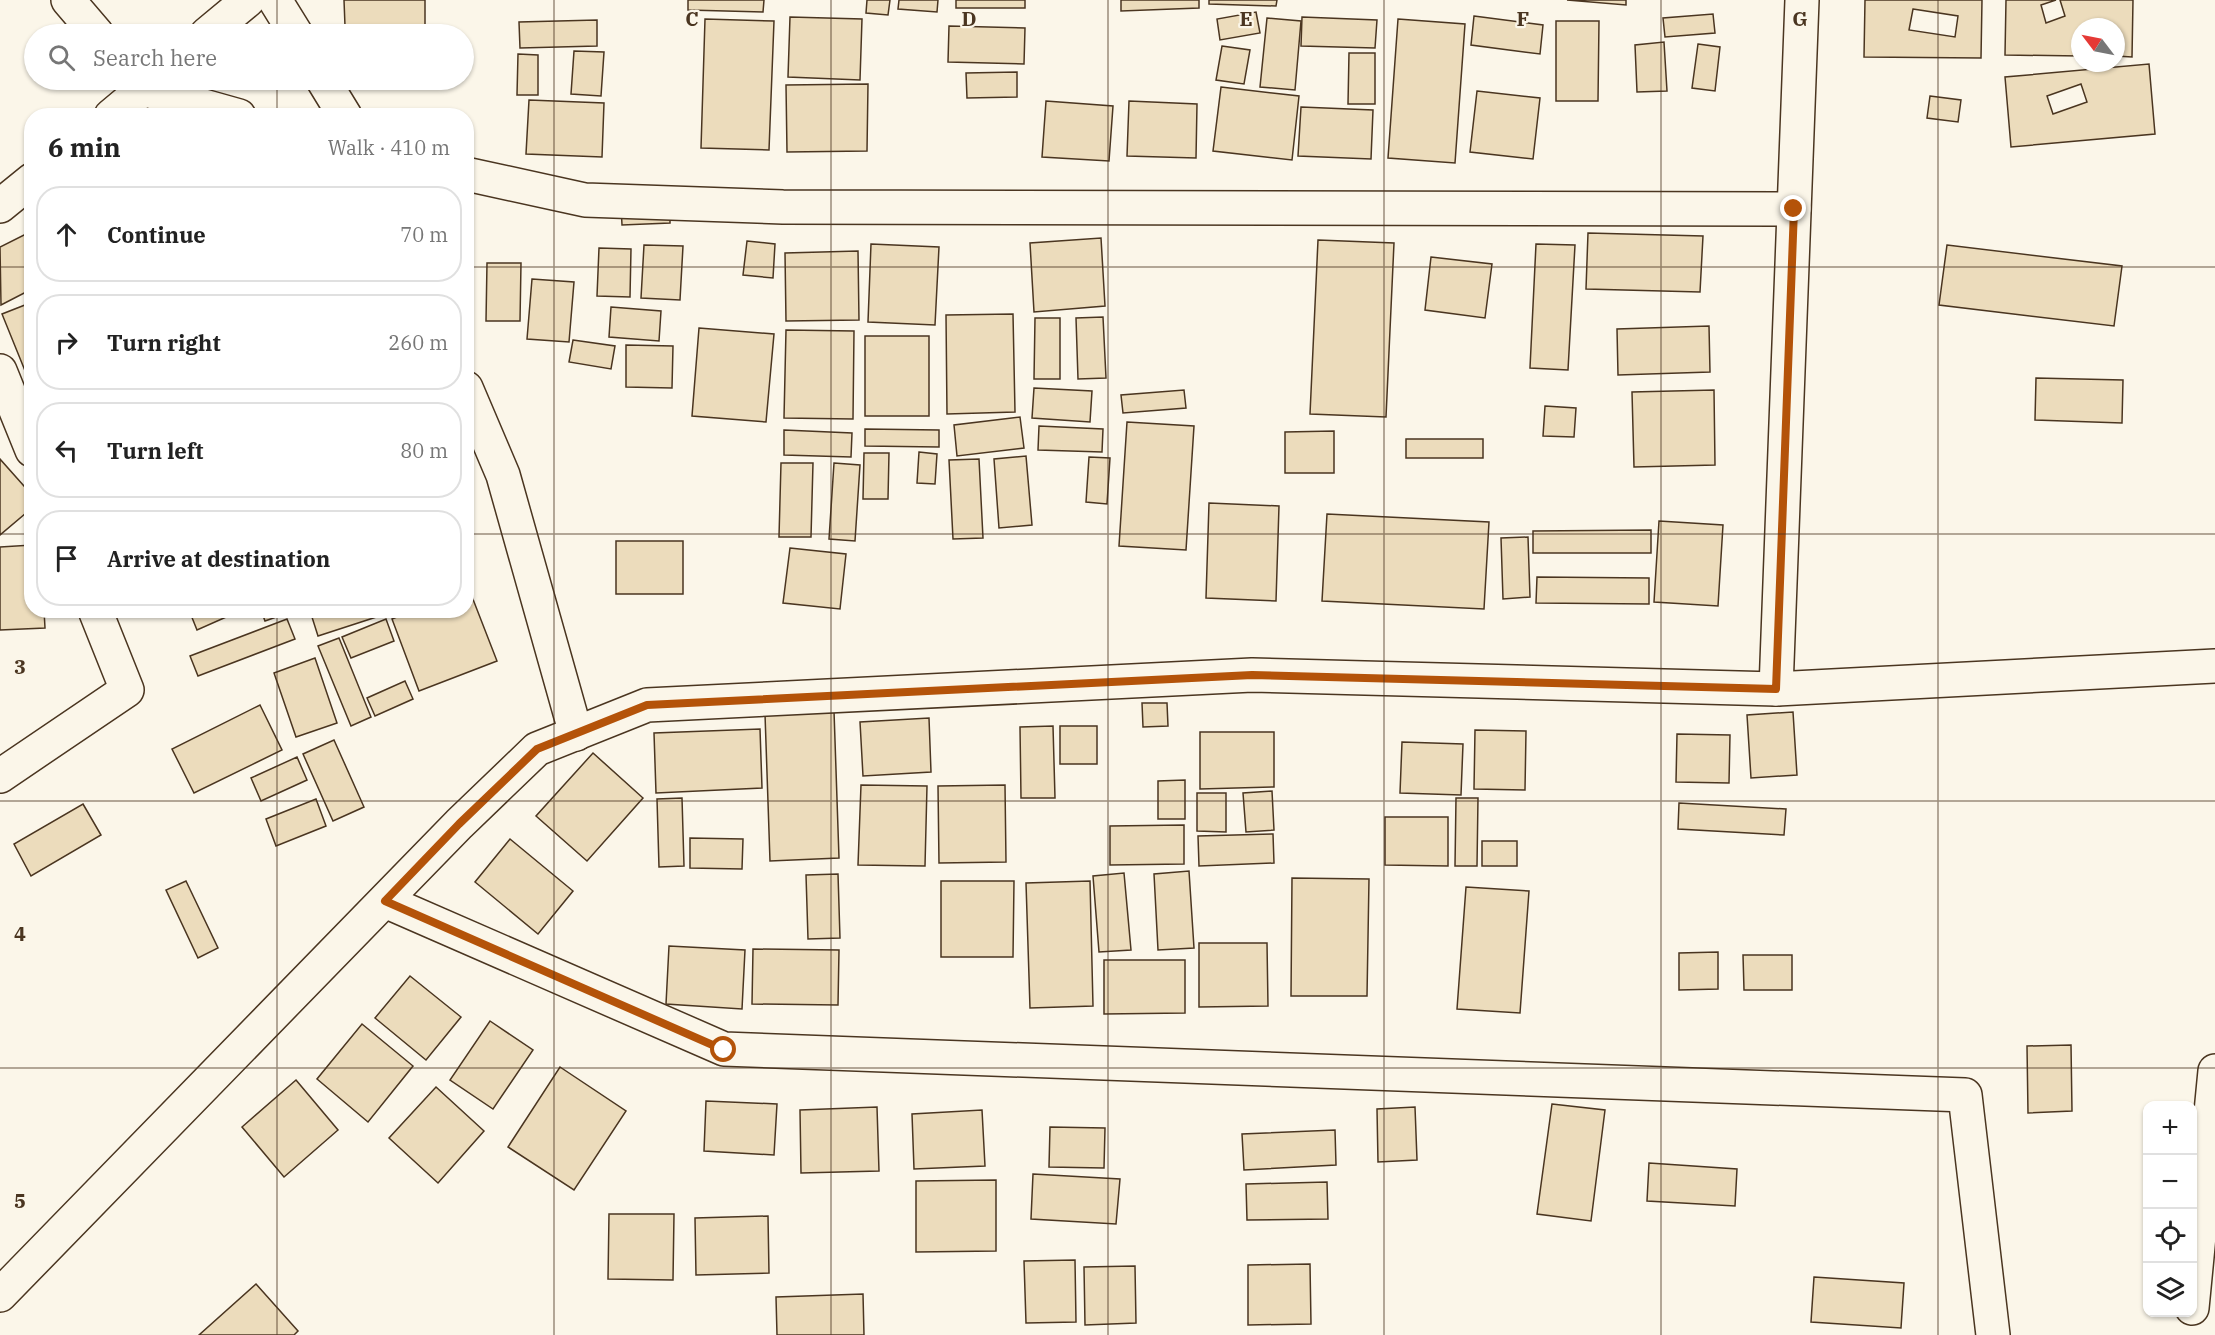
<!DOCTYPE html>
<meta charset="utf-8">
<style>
body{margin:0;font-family:"IBM Plex Serif",serif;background:#f6f6f6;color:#222}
.controls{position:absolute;right:18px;bottom:18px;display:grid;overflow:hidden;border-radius:12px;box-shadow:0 2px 4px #0004}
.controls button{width:54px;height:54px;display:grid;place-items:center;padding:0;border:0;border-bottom:2px solid #e0e0e0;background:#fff;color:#222;font:30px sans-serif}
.compass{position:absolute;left:2071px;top:18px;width:54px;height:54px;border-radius:50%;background:#fff;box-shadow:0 2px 4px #0004;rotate:302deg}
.stop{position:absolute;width:18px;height:18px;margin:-14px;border:4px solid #b45309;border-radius:50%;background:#fff}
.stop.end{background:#b45309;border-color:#fff;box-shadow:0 2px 6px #0008}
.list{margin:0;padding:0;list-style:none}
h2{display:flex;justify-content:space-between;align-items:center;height:78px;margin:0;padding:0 24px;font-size:26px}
h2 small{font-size:20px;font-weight:400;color:#767676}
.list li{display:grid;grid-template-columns:39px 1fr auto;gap:18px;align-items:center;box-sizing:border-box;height:96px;margin:0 12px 12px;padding:0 12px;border:2px solid #e0e0e0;border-radius:24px}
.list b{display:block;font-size:22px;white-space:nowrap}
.list em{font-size:20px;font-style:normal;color:#767676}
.icon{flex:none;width:33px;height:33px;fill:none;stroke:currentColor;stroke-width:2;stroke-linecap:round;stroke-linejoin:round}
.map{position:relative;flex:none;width:2215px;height:1335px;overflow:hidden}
.search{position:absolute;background:#fff;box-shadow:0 2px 4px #0004;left:24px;top:24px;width:450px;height:66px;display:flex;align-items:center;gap:15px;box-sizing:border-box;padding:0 21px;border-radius:33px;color:#767676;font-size:22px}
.panel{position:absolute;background:#fff;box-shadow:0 2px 4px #0004;left:24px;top:108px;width:450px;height:510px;border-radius:24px}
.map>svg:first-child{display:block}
.building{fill:#ecdcbc;stroke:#4a3520;stroke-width:1.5;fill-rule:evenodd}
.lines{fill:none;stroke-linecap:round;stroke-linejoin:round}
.minor-casing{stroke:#4a3520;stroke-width:36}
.minor{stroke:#fbf6e9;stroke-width:33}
.route{stroke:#b45309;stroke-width:8}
.grid{fill:none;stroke:#4a3520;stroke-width:1.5;stroke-opacity:0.55}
.grid-label{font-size:20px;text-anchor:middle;font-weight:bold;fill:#4a3520;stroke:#fbf6e9;stroke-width:4.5;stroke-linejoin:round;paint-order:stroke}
</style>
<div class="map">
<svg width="2215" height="1335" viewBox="0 0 2215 1335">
<rect width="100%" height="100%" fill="#fbf6e9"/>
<g class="building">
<polygon points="344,0 425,0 425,26 345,26"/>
<polygon points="688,0 764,0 763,12 688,10"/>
<polygon points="867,0 890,0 888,15 866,13"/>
<polygon points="899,0 938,0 937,12 898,9"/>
<rect x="956" y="0" width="69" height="8"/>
<polygon points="1121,0 1199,0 1199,8 1121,11"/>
<polygon points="1209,0 1277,0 1276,6 1209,4"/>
<polygon points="1567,0 1626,0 1626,5"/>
<path d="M1865,0H1982L1981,58L1864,57ZM1913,9L1958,16L1955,37L1909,30Z"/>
<polygon points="2006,0 2056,0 2041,5 2046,23 2065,16 2060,0 2133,0 2132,57 2116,56 2116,27 2080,27 2080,56 2005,55"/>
<polygon points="1256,12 1260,33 1220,40 1217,19"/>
<polygon points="1713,14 1715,33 1665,37 1663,18"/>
<polygon points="1474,16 1543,25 1540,54 1471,45"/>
<polygon points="790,17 862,19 860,80 788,77"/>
<polygon points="1302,17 1377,20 1375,48 1301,46"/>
<polygon points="1267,18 1301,21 1295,90 1260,87"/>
<polygon points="705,19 774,21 769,150 701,148"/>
<polygon points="1398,19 1465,24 1455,163 1388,158"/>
<polygon points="597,20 597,46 520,48 519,22"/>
<polygon points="1556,21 1599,21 1598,101 1556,101"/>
<polygon points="949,26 1025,28 1024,64 948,62"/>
<polygon points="1664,42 1667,91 1637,92 1635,45"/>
<polygon points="1698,44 1720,47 1715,91 1692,88"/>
<polygon points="1222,46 1250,50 1244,84 1216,80"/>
<polygon points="574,51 604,52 601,96 571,94"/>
<polygon points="1349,53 1375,53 1375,104 1348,104"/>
<polygon points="518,54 538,55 538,95 517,95"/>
<path d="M2149,64L2155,134L2011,147L2005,77ZM2081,84L2087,102L2053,114L2047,96Z"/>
<polygon points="1017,72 1017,97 967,98 966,73"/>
<polygon points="868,84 867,151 787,152 786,85"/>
<polygon points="1221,87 1299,96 1292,160 1213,151"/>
<polygon points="1477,91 1540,98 1533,159 1470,152"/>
<polygon points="1930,96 1961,100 1958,122 1927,118"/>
<polygon points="529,100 604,103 602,157 526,154"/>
<polygon points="1046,101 1113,106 1109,161 1042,157"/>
<polygon points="1129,101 1197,104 1196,158 1127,156"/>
<polygon points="1301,107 1373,110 1371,159 1298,156"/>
<polygon points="670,204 670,223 622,225 621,206"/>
<polygon points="32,231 32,289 1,305 0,247"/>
<polygon points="1588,233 1703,236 1700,292 1586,289"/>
<polygon points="1101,238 1105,306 1034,312 1030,243"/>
<polygon points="1318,240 1394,243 1386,417 1310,414"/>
<polygon points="747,241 775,244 773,278 743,275"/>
<polygon points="871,244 939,247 935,325 868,322"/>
<polygon points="1536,244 1575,245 1568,370 1530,368"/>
<polygon points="644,245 683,246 680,300 641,298"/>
<polygon points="1947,245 2122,266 2114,326 1939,305"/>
<polygon points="599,248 631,249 630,297 597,296"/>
<polygon points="858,251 859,320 786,321 785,253"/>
<polygon points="1431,257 1492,264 1485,318 1425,310"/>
<polygon points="487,263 521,263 520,321 486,321"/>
<polygon points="532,279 574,282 569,342 527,339"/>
<polygon points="30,303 32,307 32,388 2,314"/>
<polygon points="611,307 661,311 659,341 609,337"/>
<polygon points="1013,314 1015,412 947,414 946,315"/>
<polygon points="1103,317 1106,378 1078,379 1076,318"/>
<polygon points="1035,318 1060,318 1060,379 1034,379"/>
<polygon points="1709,326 1710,372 1618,375 1617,329"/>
<polygon points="699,328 774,334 766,422 692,416"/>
<polygon points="786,330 854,331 853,419 784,418"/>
<rect x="865" y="336" width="64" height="80"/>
<polygon points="573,340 615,346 611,369 569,362"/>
<polygon points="626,345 673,346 672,388 626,387"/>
<polygon points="2036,378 2123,380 2122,423 2035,420"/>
<polygon points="1034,388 1092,391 1090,422 1032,418"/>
<polygon points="1184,390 1186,408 1123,413 1121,395"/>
<polygon points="1714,390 1715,465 1634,467 1632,392"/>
<polygon points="1545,406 1576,408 1574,437 1543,436"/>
<polygon points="1020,417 1024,448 957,456 954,425"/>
<polygon points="1127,422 1194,426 1186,550 1119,546"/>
<polygon points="1039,426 1103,429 1102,452 1038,450"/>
<polygon points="865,429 939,430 939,447 865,446"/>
<polygon points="784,430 852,433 851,457 784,455"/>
<polygon points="1334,431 1334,473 1285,473 1285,432"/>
<rect x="1406" y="439" width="77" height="19"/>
<polygon points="919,452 937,454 935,484 917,483"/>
<polygon points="864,453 889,453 888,499 863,499"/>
<polygon points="1026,456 1032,525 999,528 994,459"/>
<polygon points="1089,457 1110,458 1107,504 1086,502"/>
<polygon points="0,459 32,495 32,508 0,535"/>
<polygon points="979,459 983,538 953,539 949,460"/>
<polygon points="781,463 813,463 811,537 779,537"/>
<polygon points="834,463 860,465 855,541 829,539"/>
<polygon points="1209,503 1279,506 1276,601 1206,598"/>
<polygon points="1327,514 1489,522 1484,609 1322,601"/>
<polygon points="1659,521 1723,525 1718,606 1654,602"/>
<polygon points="1651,530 1651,553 1533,553 1533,531"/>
<polygon points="1528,537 1530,597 1503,599 1501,538"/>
<rect x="616" y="541" width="67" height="53"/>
<polygon points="32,545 32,610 44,610 45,628 0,630 0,547"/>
<polygon points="790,548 846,554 840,609 783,603"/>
<polygon points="1537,577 1649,578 1649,604 1536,603"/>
<polygon points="469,589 497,661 419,691 392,619 414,610 466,610 466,590"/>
<polygon points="189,610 242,610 197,630"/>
<polygon points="261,610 281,610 282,615 265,621"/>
<polygon points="321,610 398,610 318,636 311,614"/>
<polygon points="287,619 295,639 198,676 190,656"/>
<polygon points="386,619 394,641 351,658 342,637"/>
<polygon points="339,638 371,717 351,726 318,646"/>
<polygon points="315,658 337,723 296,737 274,673"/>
<polygon points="405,681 413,699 375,716 367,698"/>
<polygon points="1142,703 1167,703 1168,726 1143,727"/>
<polygon points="260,705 282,750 194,793 172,749"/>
<polygon points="834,711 839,858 770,861 765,714"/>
<polygon points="1793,712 1797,775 1751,778 1747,715"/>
<polygon points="929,718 931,772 863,776 860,722"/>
<polygon points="1053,726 1055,798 1021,798 1020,727"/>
<rect x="1060" y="726" width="37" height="38"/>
<polygon points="760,729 762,788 656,793 654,733"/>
<polygon points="1475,730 1526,731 1525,790 1474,789"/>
<polygon points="1200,732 1274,732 1274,787 1200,789"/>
<polygon points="1677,734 1730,735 1729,783 1676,782"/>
<polygon points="334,740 364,807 333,821 303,754"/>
<polygon points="1402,742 1463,744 1461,795 1400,793"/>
<polygon points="593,753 643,798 587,861 536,816"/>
<polygon points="297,757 307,780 261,801 251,778"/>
<polygon points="1185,780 1185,819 1158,819 1158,781"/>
<polygon points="861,785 927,786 925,866 858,865"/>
<polygon points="1005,785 1006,862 939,863 938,786"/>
<polygon points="1272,791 1274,830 1246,832 1243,793"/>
<polygon points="1197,793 1226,793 1226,832 1197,831"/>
<polygon points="682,798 684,866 659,867 657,799"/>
<polygon points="1456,798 1478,798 1477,866 1455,866"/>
<polygon points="316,799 326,826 276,846 266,819"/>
<polygon points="1679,803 1786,809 1784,835 1678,829"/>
<polygon points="83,804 101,835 31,876 14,844"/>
<polygon points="1385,817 1448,817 1448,866 1385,865"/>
<polygon points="1184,825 1184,864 1110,865 1110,826"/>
<polygon points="1273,834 1274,863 1199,866 1198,836"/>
<polygon points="690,838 743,839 742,869 690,868"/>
<polygon points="510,839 573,891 538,934 475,882"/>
<rect x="1482" y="841" width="35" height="25"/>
<polygon points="1189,871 1194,948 1158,950 1154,874"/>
<polygon points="1124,873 1131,950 1099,952 1093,876"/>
<polygon points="838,874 840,938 808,939 806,875"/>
<polygon points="1292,878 1369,879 1367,996 1291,996"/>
<polygon points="186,881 218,948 198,958 166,890"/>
<polygon points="941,881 1014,881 1013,957 941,957"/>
<polygon points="1090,881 1093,1006 1030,1008 1026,883"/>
<polygon points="1466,887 1529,891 1520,1013 1457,1009"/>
<polygon points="1199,943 1267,943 1268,1006 1199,1007"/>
<polygon points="669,946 745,950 742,1009 666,1004"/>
<polygon points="753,949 839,950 838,1005 752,1004"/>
<polygon points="1718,952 1718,989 1679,990 1679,953"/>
<polygon points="1743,955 1792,955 1792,990 1744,990"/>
<polygon points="1104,960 1185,960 1185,1013 1104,1014"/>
<polygon points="410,976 461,1017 426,1060 375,1018"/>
<polygon points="490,1021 533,1050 493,1109 450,1080"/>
<polygon points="362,1024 413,1066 368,1122 317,1079"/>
<polygon points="2071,1045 2072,1111 2028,1113 2027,1046"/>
<polygon points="560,1067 626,1111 574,1190 508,1147"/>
<polygon points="296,1080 338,1130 284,1177 242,1127"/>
<polygon points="436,1087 484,1131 438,1183 389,1138"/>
<polygon points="706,1101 777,1104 774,1155 704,1151"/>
<polygon points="1552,1104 1605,1110 1591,1221 1537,1214"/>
<polygon points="877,1107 879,1171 801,1173 800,1110"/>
<polygon points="1415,1107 1417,1160 1378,1162 1377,1109"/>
<polygon points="982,1110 985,1166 914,1169 912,1114"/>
<polygon points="1050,1127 1105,1128 1104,1168 1049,1167"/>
<polygon points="1335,1130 1336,1165 1244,1170 1242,1134"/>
<polygon points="1649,1163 1737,1169 1735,1206 1647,1201"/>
<polygon points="1033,1174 1120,1179 1116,1224 1031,1219"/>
<polygon points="996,1180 996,1251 916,1252 916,1181"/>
<polygon points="1327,1182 1328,1219 1247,1220 1246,1184"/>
<polygon points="609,1214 674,1214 673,1280 608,1279"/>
<polygon points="768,1216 769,1273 696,1275 695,1218"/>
<polygon points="1075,1260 1076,1322 1026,1323 1024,1261"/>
<polygon points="1310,1264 1311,1324 1248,1325 1248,1265"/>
<polygon points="1135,1266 1136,1323 1085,1325 1084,1267"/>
<polygon points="1814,1277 1904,1283 1901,1328 1811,1322"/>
<polygon points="256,1284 298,1331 294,1335 199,1335"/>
<polygon points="863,1294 864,1335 777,1335 776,1297"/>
</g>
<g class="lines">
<g class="minor-casing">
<g id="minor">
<polyline points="68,0 97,34"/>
<polyline points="275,0 296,34"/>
<polyline points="207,34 248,0"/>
<polyline points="135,80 143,89 239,116"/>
<polyline points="323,80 345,116"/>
<polyline points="111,116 154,80"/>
<polyline points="466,174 585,200 783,207 1794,209"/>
<polyline points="0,206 32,180"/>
<polyline points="0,371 32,450"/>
<polyline points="466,388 503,475 576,734"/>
<polyline points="1776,689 1802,0"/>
<polyline points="0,776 127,690 95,610"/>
<polyline points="385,901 724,1049 1965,1095 1993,1335"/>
<polyline points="0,1295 459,824 537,749 647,705 1252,675 1776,689 2215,666"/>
<polyline points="2192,1308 2215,1071"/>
</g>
</g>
<use href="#minor" class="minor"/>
</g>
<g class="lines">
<polyline class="route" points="724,1050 385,901 459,824 537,749 647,705 1252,675 1776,689 1794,209"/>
</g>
<path class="grid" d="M277,0V34M554,0V1335M831,0V1335M1108,0V1335M1384,0V1335M1661,0V1335M1938,0V1335M277,80V116M0,267H32M466,267H2215M0,534H32M466,534H2215M277,610V1335M0,801H2215M0,1068H2215"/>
<g class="grid-label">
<text x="692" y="26">C</text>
<text x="969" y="26">D</text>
<text x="1246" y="26">E</text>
<text x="1523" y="26">F</text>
<text x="1800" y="26">G</text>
<text x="20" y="674">3</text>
<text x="20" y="941">4</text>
<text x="20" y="1208">5</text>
</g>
</svg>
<div class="controls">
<button>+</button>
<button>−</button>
<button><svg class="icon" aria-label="locate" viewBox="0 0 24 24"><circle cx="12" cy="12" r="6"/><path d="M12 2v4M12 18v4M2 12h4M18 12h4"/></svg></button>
<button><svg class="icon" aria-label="layers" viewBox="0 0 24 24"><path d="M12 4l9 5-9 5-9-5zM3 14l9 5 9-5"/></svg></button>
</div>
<svg class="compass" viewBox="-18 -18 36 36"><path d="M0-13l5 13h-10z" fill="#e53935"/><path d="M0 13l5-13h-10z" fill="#767676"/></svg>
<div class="stop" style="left:724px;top:1050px"></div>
<div class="stop end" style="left:1794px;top:209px"></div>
<div class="search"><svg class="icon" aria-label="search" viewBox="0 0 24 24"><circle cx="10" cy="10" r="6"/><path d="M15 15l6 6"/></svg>Search here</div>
<section class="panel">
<h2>6 min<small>Walk · 410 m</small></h2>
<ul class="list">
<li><svg class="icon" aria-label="ahead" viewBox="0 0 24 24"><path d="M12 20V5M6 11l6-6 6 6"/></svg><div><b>Continue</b></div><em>70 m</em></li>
<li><svg class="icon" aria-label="right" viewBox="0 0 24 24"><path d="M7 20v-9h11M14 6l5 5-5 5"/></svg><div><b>Turn right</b></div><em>260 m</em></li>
<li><svg class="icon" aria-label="left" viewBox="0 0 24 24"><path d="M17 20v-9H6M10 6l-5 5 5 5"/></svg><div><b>Turn left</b></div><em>80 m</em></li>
<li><svg class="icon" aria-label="arrive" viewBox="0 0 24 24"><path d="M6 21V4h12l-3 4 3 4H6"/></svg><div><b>Arrive at destination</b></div></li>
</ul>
</section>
</div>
